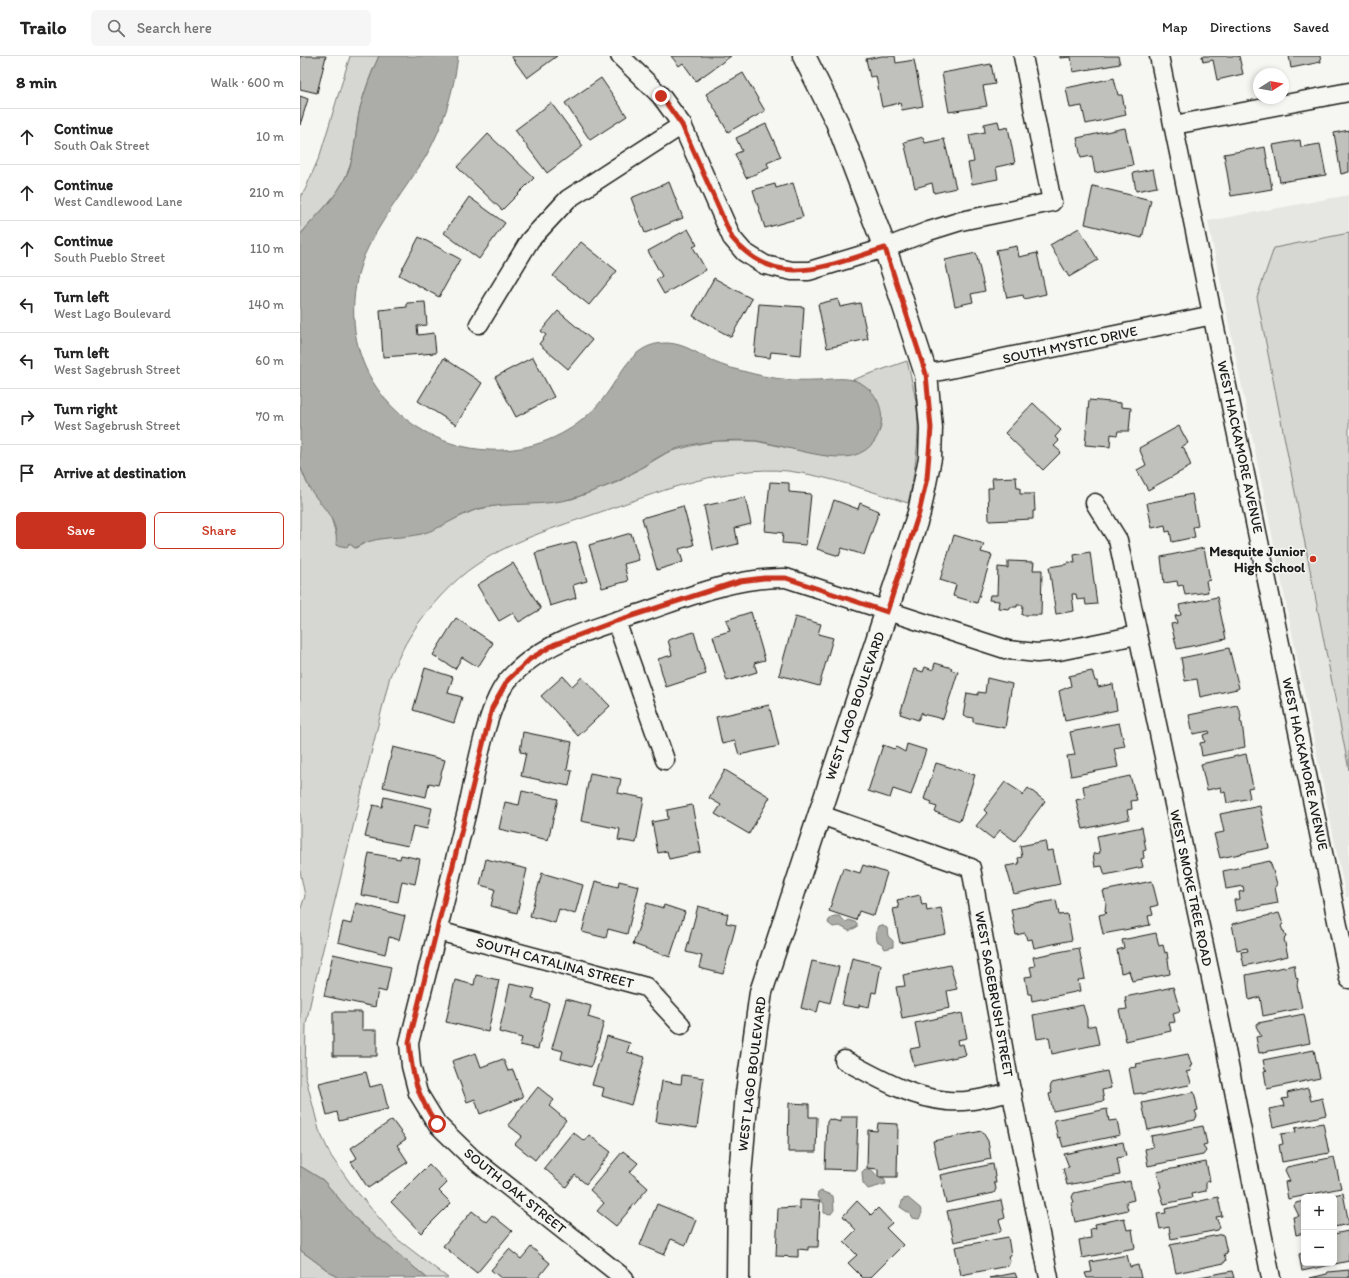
<!DOCTYPE html>
<meta charset="utf-8">
<style>
body{margin:0;font-family:Itim,sans-serif;background:#f6f6f6;color:#222}
.controls{position:absolute;right:12px;bottom:12px;display:grid;overflow:hidden;border-radius:6px;box-shadow:0 2px 6px #0003}
.controls button{width:36px;height:36px;display:grid;place-items:center;padding:0;border:0;border-bottom:1px solid #e0e0e0;background:#fff;color:#222;font:20px sans-serif}
.compass{position:absolute;left:953px;top:12px;width:36px;height:36px;border-radius:50%;background:#fff;box-shadow:0 2px 6px #0003;rotate:79deg}
.stop{position:absolute;width:12px;height:12px;margin:-9px;border:3px solid #c8321e;border-radius:50%;background:#fff}
.stop.end{background:#c8321e;border-color:#fff;box-shadow:0 1px 4px #0008}
.list{margin:0;padding:0;list-style:none}
h2{display:flex;justify-content:space-between;align-items:center;height:52px;margin:0;padding:0 16px;font-size:17px}
h2 small{font-size:13px;font-weight:400;color:#767676}
.list li{display:grid;grid-template-columns:26px 1fr auto;gap:12px;align-items:center;box-sizing:border-box;height:56px;padding:0 16px;border-top:1px solid #e0e0e0}
.list b{display:block;font-size:15px;white-space:nowrap}
.list p{margin:0;font-size:13px;white-space:nowrap;color:#767676}
.list em{font-size:13px;font-style:normal;color:#767676}
.actions{display:flex;gap:8px;padding:12px 16px}
.actions a{flex:1;padding:9px 0;border:1px solid #c8321e;border-radius:6px;text-align:center;font-size:14px;color:#c8321e}
.actions .main{background:#c8321e;color:#fff}
.icon{flex:none;width:22px;height:22px;fill:none;stroke:currentColor;stroke-width:2;stroke-linecap:round;stroke-linejoin:round}
.map{position:relative;flex:none;width:1049px;height:1222px;overflow:hidden}
header{display:flex;align-items:center;gap:24px;box-sizing:border-box;height:56px;padding:0 20px;background:#fff;border-bottom:1px solid #e0e0e0}
header strong{font-size:19px}
nav{display:flex;gap:22px;margin-inline-start:auto;font-size:14px}
.search{width:280px;height:36px;background:#f6f6f6;display:flex;align-items:center;gap:10px;box-sizing:border-box;padding:0 14px;border-radius:6px;color:#767676;font-size:15px}
main{display:flex}
aside{flex:1;background:#fff}
.map>svg:first-child{display:block}
.built{fill:#e6e6e2}
.green{fill:#d6d6d2;stroke:#797977}
.water{fill:#acaca9;stroke:#727271}
.building{fill:#c0c0bd;stroke:#1c1c1c}
.lines{fill:none;stroke-linecap:round;stroke-linejoin:round}
.street-casing{stroke:#1c1c1c;stroke-width:21}
.secondary-casing{stroke:#1c1c1c;stroke-width:25}
.street{stroke:#f6f6f2;stroke-width:18}
.secondary{stroke:#f6f6f2;stroke-width:22}
.route{stroke:#c8321e;stroke-width:5}
.poi-dot{fill:#c8321e;stroke:#f6f6f2;stroke-width:1.5}
.labels{text-anchor:middle;dominant-baseline:central;stroke-width:3;stroke-linejoin:round;paint-order:stroke}
.street-label{font-size:14px;fill:#1c1c1c;stroke:#f6f6f2}
.poi-label{font-size:14px;font-weight:bold;fill:#1c1c1c;stroke:#f6f6f2;text-anchor:end}
</style>
<header>
<strong>Trailo</strong>
<div class="search"><svg class="icon" aria-label="search" viewBox="0 0 24 24"><circle cx="10" cy="10" r="6"/><path d="M15 15l6 6"/></svg>Search here</div>
<nav><a>Map</a><a>Directions</a><a>Saved</a></nav>
</header>
<main>
<aside>
<h2>8 min<small>Walk · 600 m</small></h2>
<ul class="list">
<li><svg class="icon" aria-label="ahead" viewBox="0 0 24 24"><path d="M12 20V5M6 11l6-6 6 6"/></svg><div><b>Continue</b><p>South Oak Street</p></div><em>10 m</em></li>
<li><svg class="icon" aria-label="ahead" viewBox="0 0 24 24"><path d="M12 20V5M6 11l6-6 6 6"/></svg><div><b>Continue</b><p>West Candlewood Lane</p></div><em>210 m</em></li>
<li><svg class="icon" aria-label="ahead" viewBox="0 0 24 24"><path d="M12 20V5M6 11l6-6 6 6"/></svg><div><b>Continue</b><p>South Pueblo Street</p></div><em>110 m</em></li>
<li><svg class="icon" aria-label="left" viewBox="0 0 24 24"><path d="M17 20v-9H6M10 6l-5 5 5 5"/></svg><div><b>Turn left</b><p>West Lago Boulevard</p></div><em>140 m</em></li>
<li><svg class="icon" aria-label="left" viewBox="0 0 24 24"><path d="M17 20v-9H6M10 6l-5 5 5 5"/></svg><div><b>Turn left</b><p>West Sagebrush Street</p></div><em>60 m</em></li>
<li><svg class="icon" aria-label="right" viewBox="0 0 24 24"><path d="M7 20v-9h11M14 6l5 5-5 5"/></svg><div><b>Turn right</b><p>West Sagebrush Street</p></div><em>70 m</em></li>
<li><svg class="icon" aria-label="arrive" viewBox="0 0 24 24"><path d="M6 21V4h12l-3 4 3 4H6"/></svg><div><b>Arrive at destination</b></div></li>
</ul>
<div class="actions"><a class="main">Save</a><a>Share</a></div>
</aside>
<div class="map">
<svg width="1049" height="1222" viewBox="0 0 1049 1222">
<rect width="100%" height="100%" fill="#f6f6f2"/>
<filter id="ink" filterUnits="userSpaceOnUse"><feTurbulence type="fractalNoise" baseFrequency=".025" numOctaves="2"/><feDisplacementMap in="SourceGraphic" scale="8" xChannelSelector="R" yChannelSelector="G"/><feConvolveMatrix kernelMatrix="1 2 1 2 8 2 1 2 1" color-interpolation-filters="sRGB"/></filter>
<g filter="url(#ink)">
<polygon class="built" points="1049,139 1049,841 1046,841 908,165"/>
<g class="green">
<path d="M50,0H79C71,17 65,34 60,52C55,74 56,98 47,118C37,142 16,159 0,179V141L5,134L20,99Z"/>
<polygon points="1049,177 1049,714 957,241 974,192"/>
<path d="M607,305C612,326 618,348 618,369C618,395 614,422 608,447C569,435 529,420 488,415C427,409 366,434 309,453C264,469 216,482 176,509C153,524 126,554 112,577C103,590 97,606 90,620L14,930L6,968L5,1018L19,1074L31,1100L53,1131L96,1182L148,1222H127L58,1165L23,1124L0,1110V855L5,840L0,815V410L7,427L30,458L37,482L48,487L55,492L73,483L120,478L175,454L204,448L250,446L272,443L318,426L368,396L403,387L417,385H455L528,400L574,386L580,373L565,330L552,324Z"/>
<polygon points="0,1194 38,1222 0,1222"/>
</g>
<g class="water">
<path d="M79,0H158C154,35 143,71 125,102C106,132 78,168 64,200C49,238 50,283 69,319C107,390 199,416 268,374C280,367 293,355 302,344C322,319 331,286 368,287C384,288 397,297 410,304C424,311 439,314 454,318C474,323 495,325 515,324C527,324 541,321 553,324C574,330 586,352 580,373C577,385 568,395 555,399C533,407 482,389 457,385C445,384 431,384 418,385C402,386 381,390 366,397C350,405 336,416 320,424C306,431 291,436 277,441C245,452 210,445 178,453C158,459 141,473 121,478C97,484 79,478 55,492L49,487L47,491L36,489C39,463 23,453 10,433C6,426 3,417 0,410V179C16,159 37,142 47,118C56,98 55,74 60,52C65,34 71,17 79,0Z"/>
<polygon points="534,860 539,860 546,866 549,864 557,867 557,871 549,875 540,870 533,871 528,867 529,864"/>
<polygon points="581,869 587,872 588,880 593,885 593,891 585,893 582,888 577,885 576,876 578,870"/>
<polygon points="0,1110 23,1124 58,1165 127,1222 38,1222 0,1194"/>
<polygon points="565,1113 571,1113 578,1121 584,1122 586,1128 568,1133 563,1127 562,1116"/>
<polygon points="521,1135 533,1140 534,1154 531,1158 524,1157 524,1148 517,1140 518,1137"/>
<polygon points="608,1142 620,1152 622,1157 619,1163 612,1162 609,1157 600,1151 603,1143"/>
</g>
<g class="building">
<polygon points="0,0 26,0 17,37 0,33"/>
<polygon points="211,0 257,0 227,22"/>
<polygon points="371,0 431,0 396,25 383,7 379,10"/>
<polygon points="582,0 595,0 596,7 614,4 623,50 602,54 600,47 582,51 576,20 570,21 566,3"/>
<polygon points="760,0 818,0 820,8 773,16 771,1 760,2"/>
<polygon points="902,0 939,0 943,18 917,24 913,4 903,6"/>
<polygon points="989,0 1020,0 1021,6 991,12"/>
<polygon points="691,8 695,28 683,30 687,50 649,56 642,17"/>
<polygon points="443,17 465,55 428,76 406,38"/>
<polygon points="301,22 327,60 290,84 265,47"/>
<polygon points="814,22 818,39 822,39 826,59 786,68 782,50 770,52 766,32"/>
<polygon points="0,40 8,43 0,69"/>
<polygon points="251,47 283,90 247,117 215,74"/>
<polygon points="698,65 700,73 708,71 715,107 696,111 698,123 672,128 668,107 674,106 669,79 685,76 684,68"/>
<polygon points="466,68 481,101 467,107 469,112 446,122 435,98 442,95 436,82"/>
<polygon points="825,72 833,109 795,117 792,100 781,102 777,82"/>
<polygon points="1049,74 1049,116 1041,118 1034,77"/>
<polygon points="188,78 234,122 202,154 157,111"/>
<polygon points="623,81 625,87 644,83 656,132 634,137 632,127 615,132 604,86"/>
<polygon points="1000,84 1001,91 1020,88 1026,119 980,126 973,89"/>
<polygon points="965,91 972,133 931,140 924,98"/>
<polygon points="853,113 857,131 836,135 833,117"/>
<polygon points="369,126 383,162 345,177 331,142"/>
<polygon points="493,127 503,161 465,172 453,134 475,128 476,132"/>
<polygon points="793,130 851,144 842,182 785,168"/>
<polygon points="169,141 205,167 179,203 144,177"/>
<polygon points="779,172 798,204 769,221 750,189"/>
<polygon points="388,173 397,189 393,191 406,214 364,238 356,224 362,220 348,195"/>
<polygon points="119,181 160,203 139,241 99,219"/>
<polygon points="281,186 317,215 289,249 253,220"/>
<polygon points="717,190 719,201 737,197 746,238 724,243 723,239 707,242 696,194"/>
<polygon points="676,197 685,235 671,238 673,246 655,250 645,204"/>
<polygon points="414,222 452,243 431,281 393,260"/>
<polygon points="538,243 540,251 560,247 568,283 527,292 518,248"/>
<polygon points="125,246 127,269 117,270 118,279 134,277 136,297 83,301 80,254 107,251 107,247"/>
<polygon points="459,248 504,251 501,299 471,296 470,302 454,300"/>
<polygon points="258,255 292,284 268,313 239,288 246,279 241,275"/>
<polygon points="233,301 254,341 216,361 195,321"/>
<polygon points="144,302 182,327 156,369 118,345"/>
<polygon points="789,344 821,347 821,351 831,352 829,375 818,375 817,379 811,378 810,391 785,389"/>
<polygon points="733,347 761,374 755,381 759,385 754,390 761,396 743,414 705,377"/>
<polygon points="879,370 888,387 881,391 884,392 891,410 848,434 837,414 846,409 839,392"/>
<polygon points="716,421 717,432 720,432 720,438 734,438 735,455 733,455 733,463 689,465 688,432 693,432 692,422"/>
<polygon points="470,426 489,427 489,436 511,438 506,489 482,487 483,477 465,475"/>
<polygon points="892,438 898,470 893,471 895,481 872,486 870,475 866,476 865,469 852,472 847,447"/>
<polygon points="445,441 451,468 435,472 438,488 413,494 404,450"/>
<polygon points="534,444 558,453 560,447 579,455 564,499 542,492 539,500 517,493"/>
<polygon points="383,450 394,489 379,493 383,506 357,514 342,462"/>
<polygon points="331,477 339,504 324,508 328,525 302,532 289,489"/>
<polygon points="654,479 684,488 681,496 692,499 677,547 653,540 656,529 640,524"/>
<polygon points="276,486 287,525 273,529 276,542 250,550 235,497"/>
<polygon points="904,492 910,524 906,525 908,536 885,539 883,529 878,530 877,525 864,527 861,501"/>
<polygon points="790,496 797,548 786,549 785,543 777,544 776,538 772,538 774,555 756,558 749,511 767,508 768,506 775,507 774,499"/>
<polygon points="708,505 734,506 733,514 742,514 741,559 722,559 723,549 717,549 717,551 710,551 710,553 698,552 699,545 689,544 690,539 697,539 698,511 708,512"/>
<polygon points="213,507 241,553 219,566 213,557 199,565 177,529"/>
<polygon points="917,541 926,583 877,593 871,568 877,567 875,560 881,559 879,549"/>
<polygon points="451,556 465,604 454,607 457,616 427,625 413,580 430,575 426,564"/>
<polygon points="495,561 521,568 518,578 533,582 519,630 479,619"/>
<polygon points="156,562 193,587 178,611 162,601 155,613 133,599"/>
<polygon points="394,576 406,618 366,631 358,603 372,599 368,584"/>
<polygon points="929,592 939,632 937,633 900,641 897,623 885,625 881,602"/>
<polygon points="635,607 652,612 651,614 658,616 643,663 622,658 622,656 618,664 600,658 614,613 623,616 625,611 633,614"/>
<polygon points="125,612 153,621 148,637 162,641 154,667 113,654"/>
<polygon points="792,615 795,625 797,625 798,631 813,628 817,654 765,665 759,635 771,630 769,620"/>
<polygon points="263,620 272,630 282,621 310,650 278,680 241,640"/>
<polygon points="687,622 712,628 705,672 673,666 673,662 663,660 667,637 678,639 678,636 685,637"/>
<polygon points="469,649 479,690 439,699 435,685 422,688 416,661"/>
<polygon points="937,649 941,659 940,666 942,667 945,691 902,700 900,687 905,686 903,679 910,677 909,675 893,678 889,659"/>
<polygon points="819,667 825,690 814,692 818,711 771,720 767,700 775,699 770,676"/>
<polygon points="223,676 272,686 267,714 272,715 269,730 221,720 226,697 220,696"/>
<polygon points="607,688 626,694 611,739 593,733 590,742 568,735 583,689 594,693 596,691 605,696"/>
<polygon points="93,691 145,704 138,729 129,727 126,741 83,731"/>
<polygon points="946,698 953,731 948,732 950,742 927,747 925,736 922,737 921,731 907,734 901,708"/>
<polygon points="636,707 675,719 660,765 635,756 637,751 631,749 632,746 624,743"/>
<polygon points="425,714 470,741 449,778 415,758 421,749 409,742"/>
<polygon points="290,717 321,723 318,737 344,742 336,787 318,784 320,773 281,765"/>
<polygon points="830,720 837,744 831,745 832,753 827,754 829,763 783,773 776,744 785,742 783,730"/>
<polygon points="705,726 722,737 722,740 728,732 745,745 715,785 700,774 693,783 676,770 687,757 684,754"/>
<polygon points="222,735 258,743 248,784 199,773 205,746 219,749"/>
<polygon points="84,741 132,752 127,773 113,770 108,790 65,781 73,749 82,751"/>
<polygon points="392,749 401,796 369,803 367,795 358,797 352,766 368,763 367,754"/>
<polygon points="960,750 969,792 920,802 914,778 924,776 920,758"/>
<polygon points="842,771 846,794 843,795 844,802 841,803 843,811 805,819 802,810 795,811 793,798 800,797 797,780"/>
<polygon points="745,785 747,795 753,794 760,828 714,838 706,810 719,808 718,802 722,801 720,790"/>
<polygon points="69,797 100,803 101,799 120,803 115,828 102,825 98,846 61,839"/>
<polygon points="186,803 227,813 217,857 191,850 195,833 180,829"/>
<polygon points="970,805 977,828 975,831 978,847 936,855 934,844 940,843 939,836 944,835 943,830 926,833 923,815"/>
<polygon points="563,809 587,817 574,860 559,855 556,864 529,855 543,812 560,817"/>
<polygon points="242,817 283,829 275,858 259,853 255,867 230,860"/>
<polygon points="295,825 318,831 319,825 339,830 327,878 308,873 306,882 282,876"/>
<polygon points="852,825 858,849 851,851 853,859 848,860 850,869 803,878 799,859 807,857 805,855 806,847 803,835"/>
<polygon points="620,839 622,849 626,848 627,855 641,852 646,878 600,887 593,853 599,852 597,844"/>
<polygon points="756,844 759,859 767,858 772,884 734,892 732,883 727,884 725,877 716,879 711,853"/>
<polygon points="56,847 105,860 99,884 89,881 85,898 38,886 43,866 51,868"/>
<polygon points="347,847 363,852 364,849 385,856 370,901 333,888"/>
<polygon points="398,850 428,858 426,867 436,869 423,918 399,912 402,900 386,896"/>
<polygon points="979,857 983,868 981,870 983,875 984,875 986,881 984,883 988,900 944,910 941,896 948,895 947,892 937,894 932,868"/>
<polygon points="856,877 859,890 863,889 865,897 867,896 870,918 832,925 829,915 821,917 817,894 824,892 822,884"/>
<polygon points="779,892 785,923 778,924 780,935 732,945 731,938 728,938 725,921 732,920 730,911 735,910 733,901"/>
<polygon points="33,898 91,911 86,936 78,934 75,951 24,940"/>
<polygon points="552,902 581,909 576,937 572,936 569,951 559,949 559,952 542,949"/>
<polygon points="512,905 539,911 530,947 520,944 517,956 501,952"/>
<polygon points="650,909 657,933 647,935 650,952 602,962 596,931 605,930 603,919"/>
<polygon points="994,909 996,921 998,923 997,929 1002,952 963,960 960,941 949,944 946,919"/>
<polygon points="176,919 199,924 188,976 146,966 155,924 174,929"/>
<polygon points="210,928 235,933 232,943 249,947 238,993 220,989 222,982 199,976"/>
<polygon points="873,931 880,955 873,957 875,966 869,967 871,975 826,985 819,954 827,953 825,941"/>
<polygon points="266,943 291,950 288,961 304,966 291,1011 261,1003 263,995 252,992"/>
<polygon points="783,949 787,963 787,971 795,969 799,988 752,998 749,981 737,983 733,959"/>
<polygon points="33,956 62,956 62,974 77,974 77,1000 33,1000"/>
<polygon points="662,957 667,982 657,984 658,989 663,988 666,999 614,1010 610,993 620,991 615,967"/>
<polygon points="1004,958 1010,987 959,997 956,981 961,980 956,970 958,967"/>
<polygon points="307,980 330,987 327,996 345,1001 331,1049 302,1040 304,1032 292,1029"/>
<polygon points="1014,994 1020,1022 967,1033 964,1015 967,1014 965,1013 963,1004"/>
<polygon points="176,997 181,1011 203,1003 208,1015 213,1014 223,1041 180,1058 175,1043 167,1046 152,1005"/>
<polygon points="888,998 892,1010 890,1010 891,1015 886,1016 889,1020 891,1027 889,1029 842,1038 842,1037 834,1038 829,1012 837,1011 836,1008"/>
<polygon points="807,1015 811,1032 802,1034 804,1045 753,1055 749,1038 752,1037 750,1031 752,1027"/>
<polygon points="66,1016 70,1031 82,1028 88,1053 39,1065 37,1056 27,1059 19,1027"/>
<polygon points="382,1019 404,1022 397,1072 356,1066 362,1025 381,1028"/>
<polygon points="238,1031 254,1044 249,1050 266,1064 235,1104 215,1088 222,1080 208,1069"/>
<polygon points="1008,1032 1011,1045 1022,1042 1026,1059 973,1071 969,1053 984,1050 982,1043 988,1042 987,1037"/>
<polygon points="894,1036 898,1054 895,1055 897,1060 895,1064 848,1074 842,1047"/>
<polygon points="489,1047 509,1048 509,1061 517,1061 516,1096 488,1096"/>
<polygon points="807,1053 809,1065 817,1064 820,1079 763,1091 760,1081 758,1082 754,1064"/>
<polygon points="541,1061 558,1061 556,1114 525,1113 527,1066 529,1063 541,1066"/>
<polygon points="92,1064 106,1083 97,1089 108,1106 68,1132 51,1106 57,1102 51,1092"/>
<polygon points="578,1067 598,1068 597,1121 578,1121 578,1113 567,1112 568,1074 577,1075"/>
<polygon points="1023,1067 1029,1097 982,1106 979,1089 983,1088 981,1078 996,1076 995,1072"/>
<polygon points="903,1070 907,1088 903,1089 906,1095 903,1099 848,1110 845,1093 853,1091 851,1080"/>
<polygon points="682,1075 688,1085 691,1103 639,1114 633,1085"/>
<polygon points="273,1076 284,1085 289,1079 311,1096 286,1128 275,1119 266,1131 244,1112"/>
<polygon points="823,1086 826,1100 817,1102 820,1119 767,1129 763,1112 769,1111 764,1098"/>
<polygon points="323,1095 338,1107 330,1116 348,1132 316,1170 297,1155 304,1147 290,1134"/>
<polygon points="1034,1101 1041,1132 988,1143 985,1126 990,1125 985,1114 987,1111"/>
<polygon points="906,1106 910,1125 906,1126 906,1135 891,1138 892,1142 864,1148 859,1133 861,1131 857,1116"/>
<polygon points="129,1108 147,1127 139,1135 151,1147 121,1177 91,1146"/>
<polygon points="693,1108 696,1127 693,1127 695,1128 696,1133 694,1137 646,1147 640,1119"/>
<polygon points="830,1125 834,1144 826,1146 828,1154 775,1166 771,1147 774,1146 772,1141 774,1137"/>
<polygon points="1043,1137 1049,1168 1034,1171 1034,1141 1025,1141"/>
<polygon points="918,1141 922,1160 916,1161 920,1171 918,1174 871,1183 869,1171 860,1173 857,1158 866,1157 865,1153"/>
<polygon points="500,1144 520,1145 518,1191 508,1191 508,1194 498,1193 498,1201 476,1200 478,1152 497,1151 500,1153"/>
<polygon points="701,1144 705,1162 699,1164 702,1173 700,1176 654,1186 647,1155"/>
<polygon points="557,1145 571,1159 578,1152 592,1167 586,1172 603,1189 570,1222 563,1222 548,1207 557,1199 544,1186 556,1174 543,1160"/>
<polygon points="1004,1145 1004,1177 996,1179 993,1161 999,1160 994,1150 996,1147"/>
<polygon points="357,1148 396,1164 386,1189 371,1183 364,1199 340,1189"/>
<polygon points="172,1155 186,1166 192,1159 212,1175 177,1217 143,1190"/>
<polygon points="824,1162 827,1174 832,1173 835,1192 782,1202 779,1184 791,1182 790,1173 796,1172 795,1168"/>
<polygon points="1048,1175 1049,1205 1002,1215 999,1198 1004,1197 1004,1207 1034,1207 1034,1178"/>
<polygon points="923,1178 927,1197 924,1198 926,1204 924,1207 876,1217 870,1189"/>
<polygon points="708,1181 711,1199 708,1200 710,1205 708,1210 661,1219 655,1191"/>
<polygon points="231,1191 250,1207 238,1222 201,1222 191,1214 209,1193 221,1203"/>
<polygon points="827,1199 830,1211 838,1209 841,1222 787,1222 785,1217 792,1216 790,1206"/>
<polygon points="1049,1214 1049,1222 1010,1222 1027,1218 1028,1216"/>
<polygon points="932,1215 934,1222 894,1222"/>
<polygon points="715,1217 717,1222 689,1222"/>
</g>
<g class="lines">
<g class="street-casing">
<g id="street">
<polyline points="320,0 361,40 382,69 432,182 444,196 465,209 492,215 509,215 585,192 629,175 661,165 752,146 723,0"/>
<polyline points="859,0 1049,923"/>
<polyline points="874,69 1049,36"/>
<polyline points="179,268 230,184 268,143 382,69"/>
<polyline points="626,318 913,259"/>
<polyline points="795,447 818,484 923,979 971,1222"/>
<polyline points="316,565 365,704"/>
<polyline points="518,758 671,812 709,1024 749,1222"/>
<polyline points="138,875 346,931 381,969"/>
<path d="M544,1004C576,1021 611,1042 648,1045C669,1047 691,1040 712,1036"/>
<path d="M324,1222L172,1102L137,1068L118,1037L111,1010L109,987C129,910 148,832 167,755C175,721 186,648 209,623C243,584 300,571 347,555C393,539 437,521 486,522L708,594L737,597L759,595L837,579"/>
</g>
</g>
<g class="secondary-casing">
<polyline id="secondary" points="438,1222 439,1131 447,1037 461,936 619,457 630,402 631,372 626,318 585,192 537,66 504,0"/>
</g>
<use href="#street" class="street"/>
<use href="#secondary" class="secondary"/>
</g>
</g>
<g class="lines" filter="url(#ink)">
<path class="route" d="M137,1068C117,1041 112,1019 109,986L192,652L208,624L230,603L255,588L316,565L440,525L464,522H486L587,556L619,457L627,422L631,372L626,318L585,192C529,209 477,236 432,182L382,69L361,40"/>
</g>
<circle class="poi-dot" cx="1013" cy="503" r="4"/>
<g class="labels">
<g class="street-label">
<text transform="translate(770 289) rotate(-12)">SOUTH MYSTIC DRIVE</text>
<text transform="translate(940 391) rotate(78)">WEST HACKAMORE AVENUE</text>
<text transform="translate(555 650) rotate(-71)">WEST LAGO BOULEVARD</text>
<text transform="translate(1005 708) rotate(78)">WEST HACKAMORE AVENUE</text>
<text transform="translate(891 832) rotate(78)">WEST SMOKE TREE ROAD</text>
<text transform="translate(255 907) rotate(15)">SOUTH CATALINA STREET</text>
<text transform="translate(694 938) rotate(80)">WEST SAGEBRUSH STREET</text>
<text transform="translate(452 1018) rotate(-83)">WEST LAGO BOULEVARD</text>
<text transform="translate(215 1135) rotate(39)">SOUTH OAK STREET</text>
</g>
<g class="poi-label">
<text x="1005" y="495">Mesquite Junior<tspan x="1005" dy="16">High School</tspan></text>
</g>
</g>
</svg>
<div class="controls">
<button>+</button>
<button>−</button>
</div>
<svg class="compass" viewBox="-18 -18 36 36"><path d="M0-13l5 13h-10z" fill="#e53935"/><path d="M0 13l5-13h-10z" fill="#767676"/></svg>
<div class="stop" style="left:137px;top:1068px"></div>
<div class="stop end" style="left:361px;top:40px"></div>
</div>
</main>
